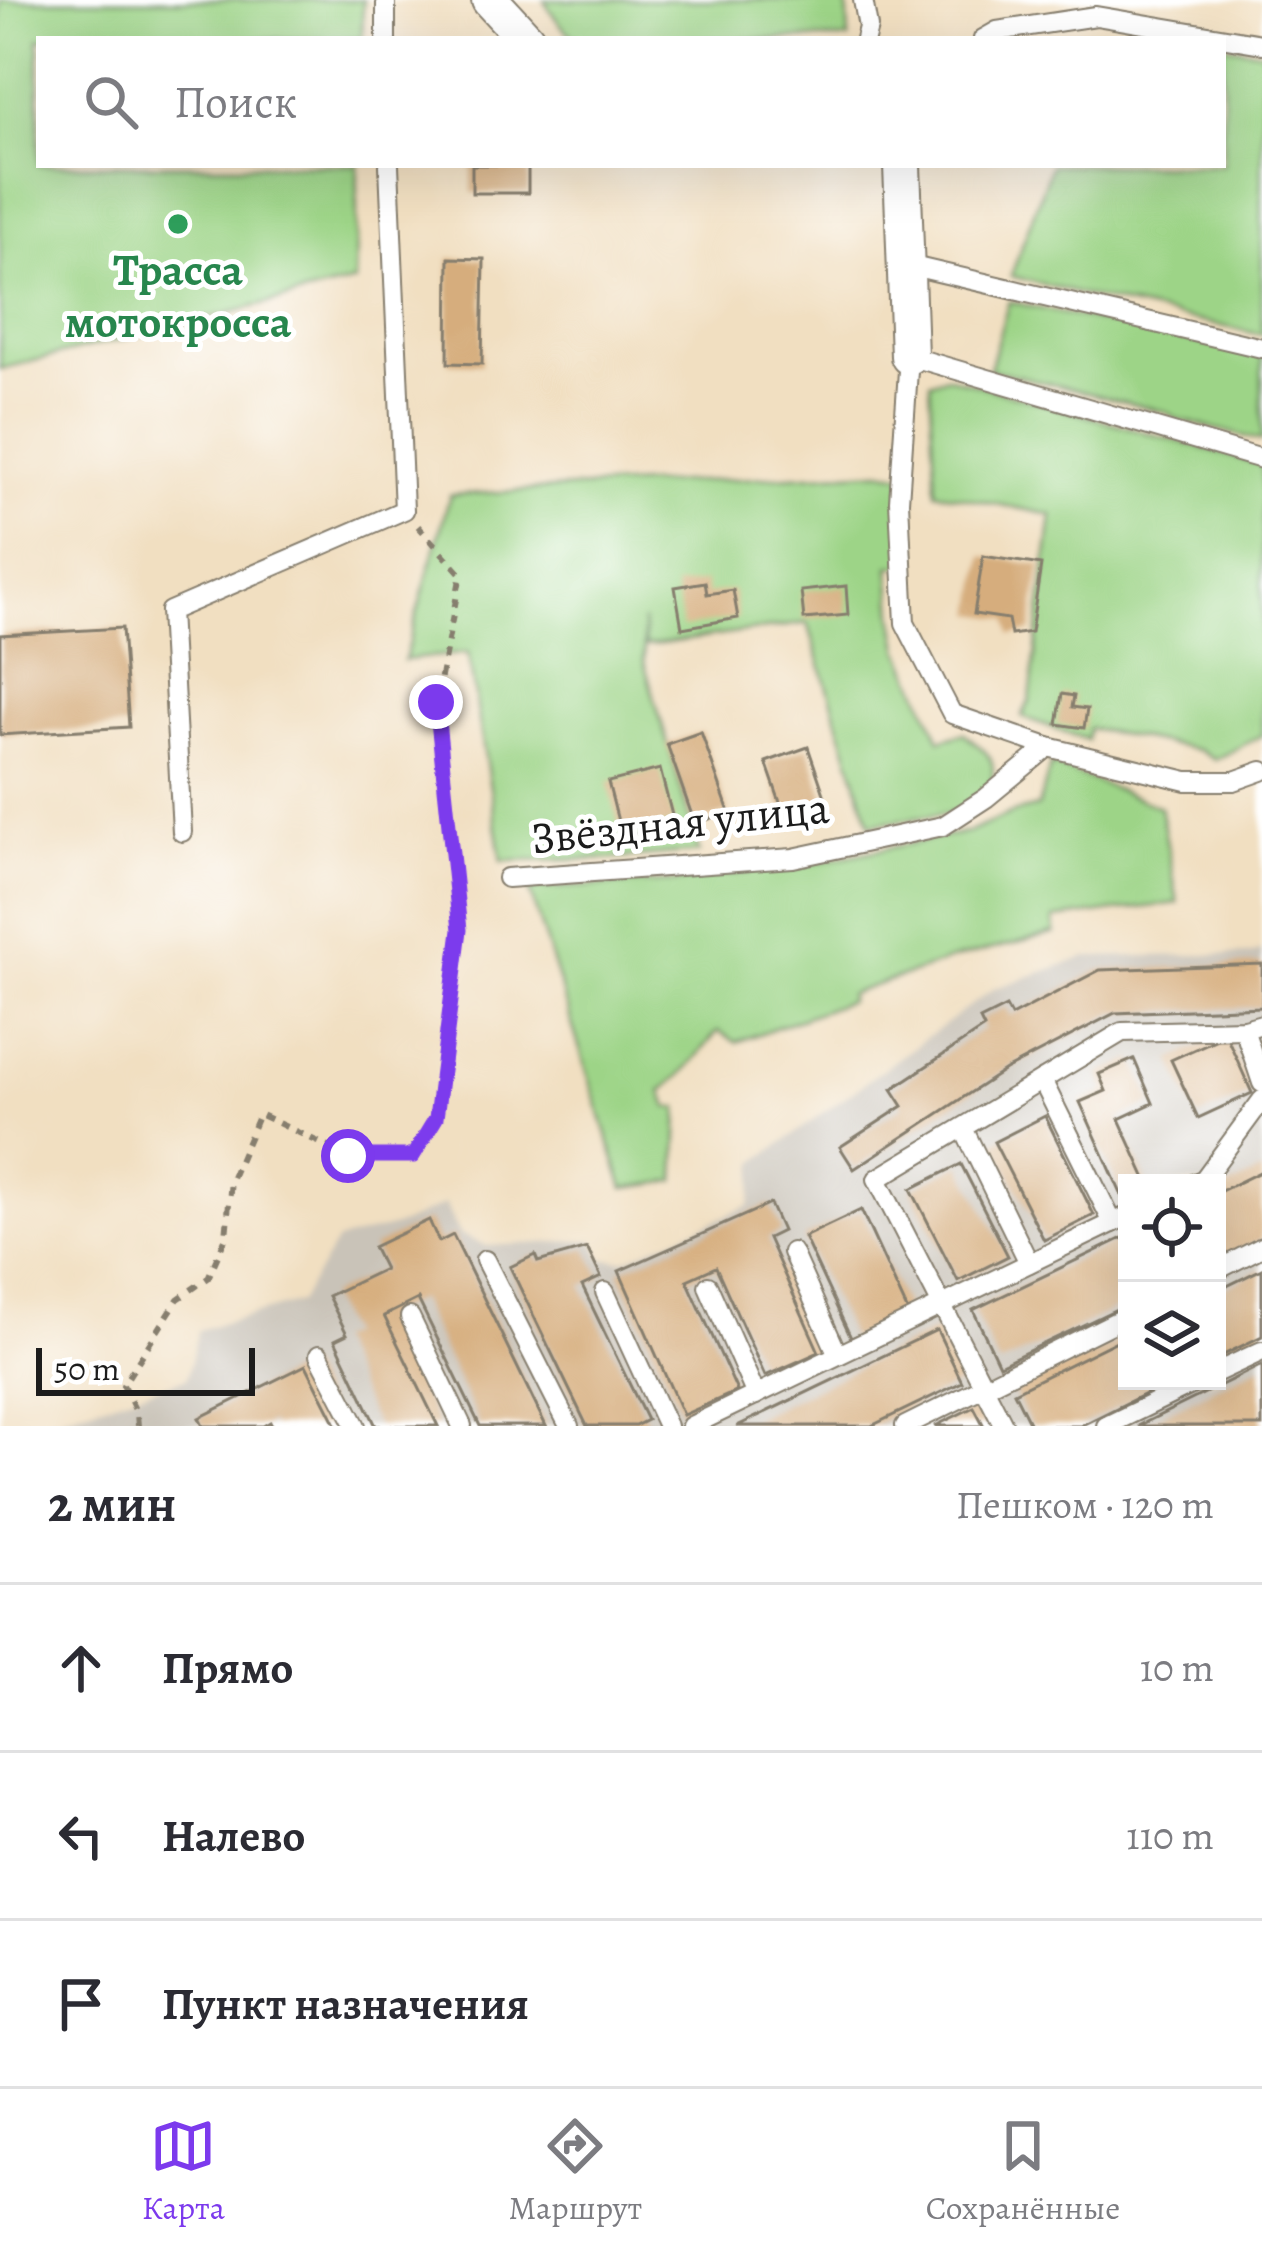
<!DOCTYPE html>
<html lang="ru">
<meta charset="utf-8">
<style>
body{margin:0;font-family:Alegreya,serif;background:#f7f7f7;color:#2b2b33}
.controls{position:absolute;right:36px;bottom:36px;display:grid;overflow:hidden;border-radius:0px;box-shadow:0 12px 48px #0002}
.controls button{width:108px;height:108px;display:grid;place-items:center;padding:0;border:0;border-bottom:3px solid #e1e1e2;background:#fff;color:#2b2b33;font:60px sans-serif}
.scale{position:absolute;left:36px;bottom:30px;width:219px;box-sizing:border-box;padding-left:12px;border:6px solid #1c1c1c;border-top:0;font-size:33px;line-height:42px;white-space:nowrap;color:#1c1c1c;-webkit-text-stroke:9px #fff;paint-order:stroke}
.stop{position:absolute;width:36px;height:36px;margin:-27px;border:9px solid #7c3aed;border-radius:50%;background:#fff}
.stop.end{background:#7c3aed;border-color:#fff;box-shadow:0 3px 12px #0008}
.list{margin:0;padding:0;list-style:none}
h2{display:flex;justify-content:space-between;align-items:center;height:156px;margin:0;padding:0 48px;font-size:51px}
h2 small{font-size:39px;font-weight:400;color:#7c7c81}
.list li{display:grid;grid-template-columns:78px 1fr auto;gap:36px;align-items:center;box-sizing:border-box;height:168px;padding:0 48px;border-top:3px solid #e1e1e2}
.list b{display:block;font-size:45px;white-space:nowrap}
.list em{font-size:39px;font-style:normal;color:#7c7c81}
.icon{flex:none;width:66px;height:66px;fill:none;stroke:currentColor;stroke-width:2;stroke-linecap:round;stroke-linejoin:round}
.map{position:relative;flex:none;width:1262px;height:1426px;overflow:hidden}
.search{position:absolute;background:#fff;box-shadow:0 12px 48px #0002;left:36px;right:36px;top:36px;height:132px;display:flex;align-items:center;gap:30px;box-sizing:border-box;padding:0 42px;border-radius:0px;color:#7c7c81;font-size:45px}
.sheet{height:660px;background:#fff}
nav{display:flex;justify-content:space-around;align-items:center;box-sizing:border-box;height:168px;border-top:3px solid #e1e1e2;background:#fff;font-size:33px;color:#7c7c81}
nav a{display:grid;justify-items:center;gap:6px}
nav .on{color:#7c3aed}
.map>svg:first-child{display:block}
.industrial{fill:#c9c3b8;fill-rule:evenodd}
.green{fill:#9dd487;stroke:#5c7852;stroke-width:3}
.building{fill:#d6ad7d}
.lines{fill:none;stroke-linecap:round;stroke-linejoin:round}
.service-casing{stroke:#867e6e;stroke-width:22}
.minor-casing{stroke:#867e6e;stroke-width:40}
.path{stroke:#867e6e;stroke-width:6;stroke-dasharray:9 9;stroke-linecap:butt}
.service{stroke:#fff;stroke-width:18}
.minor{stroke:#fff;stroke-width:36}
.route{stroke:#7c3aed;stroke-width:15}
.leisure-dot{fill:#2e9e5b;stroke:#fff;stroke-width:4.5}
.labels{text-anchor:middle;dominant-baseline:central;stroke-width:10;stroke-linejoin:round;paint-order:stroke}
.leisure-label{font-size:45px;font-weight:bold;fill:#27864d;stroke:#fff}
.street-label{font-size:45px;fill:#1c1c1c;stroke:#fff}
</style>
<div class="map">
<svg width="1262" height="1426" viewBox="0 0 1262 1426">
<rect width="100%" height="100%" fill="#fff"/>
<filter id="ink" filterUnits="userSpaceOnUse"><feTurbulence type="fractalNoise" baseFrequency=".00833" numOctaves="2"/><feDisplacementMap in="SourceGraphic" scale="24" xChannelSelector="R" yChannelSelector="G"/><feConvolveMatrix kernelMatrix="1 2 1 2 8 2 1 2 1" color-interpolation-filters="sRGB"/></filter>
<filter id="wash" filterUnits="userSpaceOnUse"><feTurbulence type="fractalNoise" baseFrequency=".004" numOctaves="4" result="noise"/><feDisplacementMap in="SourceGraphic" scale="48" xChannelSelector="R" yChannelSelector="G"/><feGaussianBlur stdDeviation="2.7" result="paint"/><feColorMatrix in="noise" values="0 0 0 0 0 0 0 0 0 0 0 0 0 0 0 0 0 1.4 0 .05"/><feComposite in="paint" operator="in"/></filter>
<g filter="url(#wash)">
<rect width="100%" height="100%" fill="#f1dfc1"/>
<path class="industrial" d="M1262,950V1426H30L187,1378L198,1330L299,1302L337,1241L402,1224L445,1204L459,1234L487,1246L594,1240L602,1259L623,1260L750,1205L756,1162L993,989L1086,957L1252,954ZM1127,1183H1217V1381H1127Z"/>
<g class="green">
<polygon points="0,0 363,0 362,39 39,39 39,165 358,165 355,282 0,369"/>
<path d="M544,0H847L849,39H579C562,31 553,15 544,0Z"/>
<polygon points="1223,45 1262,51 1262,335 1098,299 1011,276 1051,165 1223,165"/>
<path d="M1009,301C1093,322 1178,337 1262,356V441L1177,419L1166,412L989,369Z"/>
<polygon points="946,376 1262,465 1262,735 1215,760 1198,750 1089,728 1087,740 1022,717 1030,700 1052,515 936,492 930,382"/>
<path d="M882,471L903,475L905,565L890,567L894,615L900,648L940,740L964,733C992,757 1000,760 987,797L955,813L870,824L808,623L645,646L643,620L644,662L699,852L612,859L502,861L468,653L404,660L450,495Z"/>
<polygon points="1051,764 1160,807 1178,903 1054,919 1055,933 951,960 849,994 849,1001 736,1042 718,1031 684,1072 662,1091 668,1107 679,1108 676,1181 624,1188 529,889 674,882 768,869 773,871 969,832 1013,813 1038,807"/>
</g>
<g id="blocks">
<g class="building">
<rect x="472" y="165" width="56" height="28"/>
<polygon points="449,258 484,259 482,364 448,363"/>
<polygon points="983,556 1041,565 1031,632 1011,635 1008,619 974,614"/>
<polygon points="705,582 707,594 733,590 738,618 682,628 675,587"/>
<polygon points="846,586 848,615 804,619 801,591"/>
<polygon points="122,628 129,727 0,735 0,635"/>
<polygon points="1062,694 1074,696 1072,707 1087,709 1084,728 1057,724"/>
<polygon points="701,732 729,812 695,824 667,744"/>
<polygon points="808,747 825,797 783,811 766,762"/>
<polygon points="660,769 674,823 622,837 608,782"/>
<polygon points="1262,964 1262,1007 1115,1013 1005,1070 854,1169 840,1147 903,1106 892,1089 984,1028 980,1020 1006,1007 1011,1016 1100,970"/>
<polygon points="1226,1035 1252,1093 1198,1118 1171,1060"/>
<polygon points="1134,1059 1153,1103 1119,1119 1148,1183 1127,1183 1127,1207 1080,1102 1106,1091 1099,1074"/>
<polygon points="1045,1116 1094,1215 1044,1240 994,1142"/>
<polygon points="961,1164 1008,1256 958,1281 911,1189"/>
<polygon points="1262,1171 1262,1239 1217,1261 1217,1193"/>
<polygon points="770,1204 782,1231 768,1238 819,1352 765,1376 716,1267 687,1280 737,1391 683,1415 619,1271"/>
<polygon points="861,1210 908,1312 851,1338 804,1237"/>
<polygon points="429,1220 439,1242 453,1235 546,1426 480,1426 418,1299 384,1316 438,1426 376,1426 335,1340 347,1334 328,1296 384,1269 373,1247"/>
<polygon points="1127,1236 1127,1304 999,1365 973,1310"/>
<polygon points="587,1248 601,1277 582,1286 647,1420 635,1426 587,1426 510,1267 535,1255 538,1262"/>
<polygon points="1262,1269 1262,1336 1217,1358 1217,1291"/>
<polygon points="937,1330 962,1382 871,1426 737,1426"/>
<polygon points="1127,1336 1127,1381 1171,1381 1080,1426 1031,1426 1014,1392"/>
<polygon points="306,1365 337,1426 272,1426 270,1422 263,1426 203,1426 199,1418"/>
<polygon points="1262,1365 1262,1426 1138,1426"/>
<polygon points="974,1407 984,1426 935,1426"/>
</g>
</g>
</g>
<g filter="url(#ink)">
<use href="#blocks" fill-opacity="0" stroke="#867e6e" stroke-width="3"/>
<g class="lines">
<g class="service-casing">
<g id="service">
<polyline points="386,0 386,39"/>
<polyline points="863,0 868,27 865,39"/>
<polyline points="983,39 997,31 1096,16 1262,44"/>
<polyline points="908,265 1262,348"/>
<polyline points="1262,459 909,356 899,501 905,623 952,714 1048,747 1187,781 1234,781 1262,771"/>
<polyline points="182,832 170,611 404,510 389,165"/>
<polyline points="507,878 793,858 943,826 986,798 1048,747"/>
<polyline points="1244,1029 1262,1083"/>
<polyline points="1042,1080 1113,1223"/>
<polyline points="963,1128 1029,1263"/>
<polyline points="1195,1183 1204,1179 1262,1100"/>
<polyline points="792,1252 838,1355"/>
<polyline points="485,1260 569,1426"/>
<polyline points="1217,1270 1262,1247"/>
<polyline points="708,1286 756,1395"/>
<polyline points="605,1292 667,1426"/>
<polyline points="410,1317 462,1426"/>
<polyline points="319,1355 356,1426"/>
<polyline points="1217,1372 1262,1351"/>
<polyline points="691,1426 1127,1216"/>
<polyline points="905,1426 1127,1316"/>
<polyline points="1004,1426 877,1179 1122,1032 1244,1029 1262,1024"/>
<polyline points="1106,1426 1199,1381"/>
</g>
</g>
<g class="minor-casing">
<g id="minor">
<polyline points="490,0 526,39"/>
<polyline points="902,165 909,356"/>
</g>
</g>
<polyline class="path" points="138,1426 137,1414 123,1385 178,1299 208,1278 226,1237 231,1180 259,1114 348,1156 413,1156 436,1118 460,930 436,702 461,574 418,526"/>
<use href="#service" class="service"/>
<use href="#minor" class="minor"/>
</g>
</g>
<g class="lines" filter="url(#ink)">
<polyline class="route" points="348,1156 413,1156 436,1118 460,930 436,702"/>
</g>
<circle class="leisure-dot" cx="178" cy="224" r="12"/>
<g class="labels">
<g class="leisure-label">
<text x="178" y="270">Трасса<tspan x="178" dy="52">мотокросса</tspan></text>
</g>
<g class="street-label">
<text transform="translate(680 823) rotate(-6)">Звёздная улица</text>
</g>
</g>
</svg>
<div class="controls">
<button><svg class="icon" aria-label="locate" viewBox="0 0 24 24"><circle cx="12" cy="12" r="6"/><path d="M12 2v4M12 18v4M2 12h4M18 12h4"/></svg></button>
<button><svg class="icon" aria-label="layers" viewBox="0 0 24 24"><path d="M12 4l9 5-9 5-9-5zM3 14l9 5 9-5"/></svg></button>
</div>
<div class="scale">50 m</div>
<div class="stop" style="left:348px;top:1156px"></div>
<div class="stop end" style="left:436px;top:702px"></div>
<div class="search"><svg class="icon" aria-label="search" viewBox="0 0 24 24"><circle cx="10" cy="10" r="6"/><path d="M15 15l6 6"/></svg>Поиск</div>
</div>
<section class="sheet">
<h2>2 мин<small>Пешком · 120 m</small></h2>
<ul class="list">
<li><svg class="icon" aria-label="ahead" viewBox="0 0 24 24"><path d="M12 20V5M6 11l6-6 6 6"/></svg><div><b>Прямо</b></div><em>10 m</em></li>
<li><svg class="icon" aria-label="left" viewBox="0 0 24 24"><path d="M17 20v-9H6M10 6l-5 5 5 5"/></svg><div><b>Налево</b></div><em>110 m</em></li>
<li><svg class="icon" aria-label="arrive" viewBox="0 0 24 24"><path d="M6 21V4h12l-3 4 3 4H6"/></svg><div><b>Пункт назначения</b></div></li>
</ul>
</section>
<nav>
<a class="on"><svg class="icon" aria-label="map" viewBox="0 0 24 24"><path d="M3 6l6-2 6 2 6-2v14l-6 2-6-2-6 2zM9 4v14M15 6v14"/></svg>Карта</a>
<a><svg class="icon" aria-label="directions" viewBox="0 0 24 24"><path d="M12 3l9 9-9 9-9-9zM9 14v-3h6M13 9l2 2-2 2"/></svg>Маршрут</a>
<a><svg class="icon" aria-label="saved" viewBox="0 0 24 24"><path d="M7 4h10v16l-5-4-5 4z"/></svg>Сохранённые</a>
</nav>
